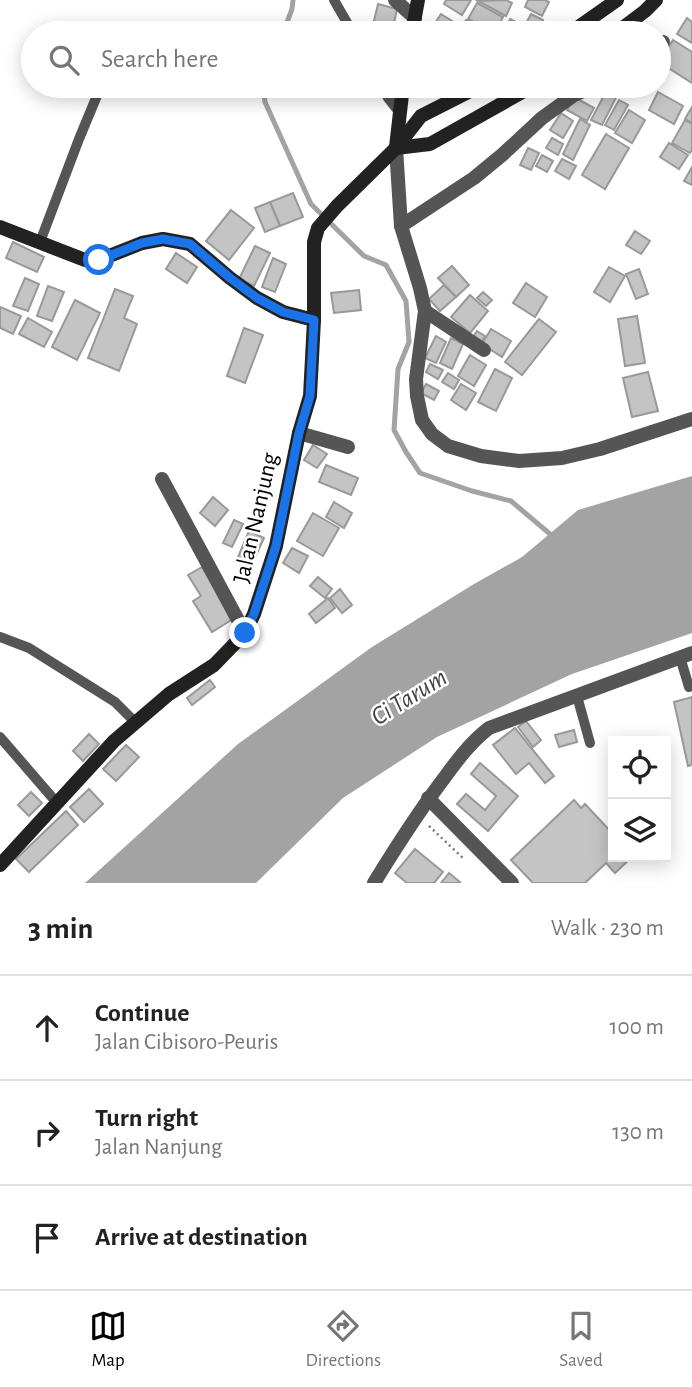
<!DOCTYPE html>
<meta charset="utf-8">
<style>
body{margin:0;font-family:"Alegreya Sans",sans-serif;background:#f2f2f2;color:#222}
.controls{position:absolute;right:21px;bottom:21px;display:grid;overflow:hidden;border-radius:0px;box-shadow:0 4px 18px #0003}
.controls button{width:63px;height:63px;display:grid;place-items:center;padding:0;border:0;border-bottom:2px solid #e0e0e0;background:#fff;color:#222;font:35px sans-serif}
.stop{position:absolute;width:21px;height:21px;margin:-16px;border:5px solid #1a73e8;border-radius:50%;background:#fff}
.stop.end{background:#1a73e8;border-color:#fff;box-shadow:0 2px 7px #0008}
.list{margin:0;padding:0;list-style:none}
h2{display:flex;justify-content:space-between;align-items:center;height:91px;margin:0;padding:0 28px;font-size:30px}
h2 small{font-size:23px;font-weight:400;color:#767676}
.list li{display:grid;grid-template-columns:46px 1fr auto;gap:21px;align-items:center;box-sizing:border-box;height:105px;padding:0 28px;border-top:2px solid #e0e0e0}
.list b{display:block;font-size:26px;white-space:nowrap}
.list p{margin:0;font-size:23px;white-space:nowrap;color:#767676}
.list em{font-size:23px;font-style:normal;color:#767676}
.icon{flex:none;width:38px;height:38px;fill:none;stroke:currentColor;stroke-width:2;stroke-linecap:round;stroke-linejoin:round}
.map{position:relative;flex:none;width:692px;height:883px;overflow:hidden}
.search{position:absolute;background:#fff;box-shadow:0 4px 18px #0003;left:21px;right:21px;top:21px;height:77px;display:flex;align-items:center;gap:18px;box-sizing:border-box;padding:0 24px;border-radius:38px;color:#767676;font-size:26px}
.sheet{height:406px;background:#fff}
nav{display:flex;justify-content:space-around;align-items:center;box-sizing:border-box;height:98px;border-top:2px solid #e0e0e0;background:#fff;font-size:19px;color:#767676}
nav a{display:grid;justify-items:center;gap:4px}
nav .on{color:#000}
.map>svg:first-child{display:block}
.water{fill:#a3a3a3}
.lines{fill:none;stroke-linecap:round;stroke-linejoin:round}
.stream{stroke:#a3a3a3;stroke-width:5}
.building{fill:#c4c4c4;stroke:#999;stroke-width:2}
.path{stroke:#777;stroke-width:2.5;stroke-dasharray:2 3.5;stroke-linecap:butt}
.lane{stroke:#555;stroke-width:10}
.street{stroke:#555;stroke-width:14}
.secondary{stroke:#222;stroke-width:14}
.route{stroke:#1a73e8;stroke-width:9}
.labels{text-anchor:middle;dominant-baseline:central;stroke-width:5;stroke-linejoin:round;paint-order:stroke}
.street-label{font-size:24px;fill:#000;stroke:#fff}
.water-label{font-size:26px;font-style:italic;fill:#444;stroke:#fff}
</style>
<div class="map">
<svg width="692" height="883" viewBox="0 0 692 883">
<rect width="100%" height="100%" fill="#fff"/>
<polygon class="water" points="692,476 692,633 572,674 437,737 343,798 256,883 85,883 238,744 372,647 474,584 522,557 578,510"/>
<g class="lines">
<g class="stream">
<polyline points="283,33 292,9 293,0"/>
<polyline points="263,86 265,102 311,204 364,256 386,265 406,301 409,342 398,369 394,430 406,452 420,473 472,491 511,501 550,534 553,539"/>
</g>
</g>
<g class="building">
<polygon points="446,0 471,0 462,15 444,4"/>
<polygon points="506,0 512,3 506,16 478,1"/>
<polygon points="528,0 545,0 549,2 542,16 525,7"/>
<polygon points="477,3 503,17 495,33 468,19"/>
<polygon points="378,4 397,9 392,33 372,29"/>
<polygon points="441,14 457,24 451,33 438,33 431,29"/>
<polygon points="531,14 543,20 537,31 525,25"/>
<polygon points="687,18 692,22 692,43 677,34"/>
<polygon points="510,19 531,30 530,33 503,33"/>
<polygon points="466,20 489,32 488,33 459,33"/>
<polygon points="673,40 692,52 692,83 659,62"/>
<polygon points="609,86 622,86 602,125 591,120"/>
<polygon points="658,92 683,106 674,124 649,110"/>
<polygon points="574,97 594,108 587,121 567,110"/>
<polygon points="619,100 628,105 614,130 605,125"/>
<polygon points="692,107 692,123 685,119"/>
<polygon points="629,110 645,120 632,143 615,133"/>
<polygon points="561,113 573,121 563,138 550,130"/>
<polygon points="580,119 590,125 573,160 563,154"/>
<polygon points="685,120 692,124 692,150 690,153 672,143"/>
<polygon points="606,134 629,148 605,189 582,175"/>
<polygon points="552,138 563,144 558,155 546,148"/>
<polygon points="669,143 688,155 679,169 660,157"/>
<polygon points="528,148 539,153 531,170 520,165"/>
<polygon points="542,155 553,161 547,172 536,166"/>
<polygon points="562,159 576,166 569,179 555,171"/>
<polygon points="692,167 692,185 684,181"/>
<polygon points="293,193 303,217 280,226 270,202"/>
<polygon points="270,202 280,226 265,232 255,208"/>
<polygon points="231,210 254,228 229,260 206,241"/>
<polygon points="635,231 650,241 641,254 626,245"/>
<polygon points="13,242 44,257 37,272 6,258"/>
<polygon points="255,246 270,253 254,286 239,279"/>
<polygon points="176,253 197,267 187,283 166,269"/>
<polygon points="273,258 286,264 275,292 262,287"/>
<polygon points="452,266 469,285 456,297 438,278"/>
<polygon points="609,267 625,276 610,302 594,292"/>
<polygon points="639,269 648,294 636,299 626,274"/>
<polygon points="25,278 39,284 28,311 13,306"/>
<polygon points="526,283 547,297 535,317 513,303"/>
<polygon points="444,285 456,297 440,311 429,299"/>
<polygon points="48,286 64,292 52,321 37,316"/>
<polygon points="115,289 133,296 124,318 137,324 119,371 88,358"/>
<polygon points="359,290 361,310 334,313 331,293"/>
<polygon points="483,292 492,300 486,306 477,298"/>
<polygon points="470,295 488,311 470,333 451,317"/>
<polygon points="75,300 100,313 77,360 52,347"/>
<polygon points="0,307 21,316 13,334 0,328"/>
<polygon points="637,316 645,363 625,366 618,319"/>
<polygon points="28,318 52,332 44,347 19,334"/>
<polygon points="539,319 556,332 522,375 505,362"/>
<polygon points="244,328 263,335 245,383 227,376"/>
<polygon points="491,329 511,341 502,357 482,344"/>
<polygon points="477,331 485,336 480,345 472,339"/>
<polygon points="436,336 446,342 436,363 425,358"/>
<polygon points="451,338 463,344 452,369 440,363"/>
<polygon points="470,355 486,365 474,386 458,376"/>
<polygon points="430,364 443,370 438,379 426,372"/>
<polygon points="495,369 512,378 496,411 478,402"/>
<polygon points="648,372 658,411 632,417 623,378"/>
<polygon points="448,373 459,380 454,389 442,382"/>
<polygon points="426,384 439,391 434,400 421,393"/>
<polygon points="461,384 476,393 466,410 451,400"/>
<polygon points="313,445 327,454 317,468 304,460"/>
<polygon points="326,465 358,478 351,495 319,482"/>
<polygon points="213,497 228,510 215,526 200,513"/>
<polygon points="334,502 352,513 344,528 326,517"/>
<polygon points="313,513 339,528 323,556 297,541"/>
<polygon points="234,520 243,524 232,547 223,543"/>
<polygon points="249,531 264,538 252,564 238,557"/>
<polygon points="292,548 308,556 299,573 283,563"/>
<polygon points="202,567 233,619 212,632 193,601 201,596 188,575"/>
<polygon points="318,577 332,589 325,598 310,586"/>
<polygon points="340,589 352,605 342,613 330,598"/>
<polygon points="328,598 335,608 316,623 309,614"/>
<polygon points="210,680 215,687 192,705 187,698"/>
<polygon points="692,697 692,765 688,766 674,702"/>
<polygon points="526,721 541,740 533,747 518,727"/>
<polygon points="515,728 554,776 545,783 529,763 516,774 493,745"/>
<polygon points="574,730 577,742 559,747 555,735"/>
<polygon points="89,734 99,744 83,761 73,751"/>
<polygon points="126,745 139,757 116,781 103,769"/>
<polygon points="480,763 518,796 488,831 457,804 466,794 485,810 496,796 471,774"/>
<polygon points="89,789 103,804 84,822 70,807"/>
<polygon points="31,792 42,803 29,816 18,805"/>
<polygon points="574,800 581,808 585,804 613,834 613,857 632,857 615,873 606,863 585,883 533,883 511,860"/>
<polygon points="66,811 78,825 29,872 16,859"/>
<polygon points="415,849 443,872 434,883 407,883 395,873"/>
<polygon points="449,873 460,882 459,883 441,883"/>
</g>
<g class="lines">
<polyline class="path" points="429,826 465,860"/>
<g class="lane">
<polyline points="334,0 353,33"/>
<polyline points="382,86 388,98 399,112"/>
<polyline points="40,242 79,139 101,86"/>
<polyline points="0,637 29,648 115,702 135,722"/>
<polyline points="680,657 689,687"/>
<polyline points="577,696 590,743"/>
<polyline points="0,737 57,803"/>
</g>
<g class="street">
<polyline points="395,0 415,18"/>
<polyline points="659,45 663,42"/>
<polyline points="396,148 401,226 420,288 425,311 416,379 417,396 422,420 432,434 448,446 481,456 519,461 562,458 600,449 692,419"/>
<polyline points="401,226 474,178 502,155 542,118 574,95 594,86"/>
<polyline points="425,311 484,350"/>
<polyline points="299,433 348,447"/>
<polyline points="162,479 245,633"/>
<polyline points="428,798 512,883"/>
<path d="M374,883C396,847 419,811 445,777C458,759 471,742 489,728L692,653"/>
</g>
<g class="secondary">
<polyline points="412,33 418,0"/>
<polyline points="570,33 617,0"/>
<polyline points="616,33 645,11 656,0"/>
<polyline points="396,147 403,86"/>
<polyline points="396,148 430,144 533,86"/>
<polyline points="0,227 85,260 99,260 142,243 163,239 190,244 230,278 257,298 283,312 314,320"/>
<polyline points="0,865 114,741 169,694 214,665 245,633 254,614 276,546 299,433 310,396 314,320 314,242 318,228 337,206 396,148 421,116 480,86"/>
</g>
</g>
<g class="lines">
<polyline class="route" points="99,260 142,243 163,239 190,244 230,278 257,298 283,312 314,320 310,396 299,433 276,546 254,614 245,633"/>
</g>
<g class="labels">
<g class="street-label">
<text transform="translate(256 518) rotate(-77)">Jalan Nanjung</text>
</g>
<g class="water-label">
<text transform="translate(409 697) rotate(-32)">Ci Tarum</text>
</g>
</g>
</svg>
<div class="controls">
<button><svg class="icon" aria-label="locate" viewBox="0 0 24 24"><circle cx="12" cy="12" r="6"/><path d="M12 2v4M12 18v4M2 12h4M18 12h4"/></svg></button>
<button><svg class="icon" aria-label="layers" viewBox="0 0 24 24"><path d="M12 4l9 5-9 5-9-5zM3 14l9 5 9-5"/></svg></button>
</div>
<div class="stop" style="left:99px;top:260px"></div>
<div class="stop end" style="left:245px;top:633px"></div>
<div class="search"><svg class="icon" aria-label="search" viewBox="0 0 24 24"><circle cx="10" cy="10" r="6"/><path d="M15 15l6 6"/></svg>Search here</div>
</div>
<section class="sheet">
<h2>3 min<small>Walk · 230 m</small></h2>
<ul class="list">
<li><svg class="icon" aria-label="ahead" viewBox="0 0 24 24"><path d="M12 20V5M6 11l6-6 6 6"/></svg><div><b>Continue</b><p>Jalan Cibisoro-Peuris</p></div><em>100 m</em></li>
<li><svg class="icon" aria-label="right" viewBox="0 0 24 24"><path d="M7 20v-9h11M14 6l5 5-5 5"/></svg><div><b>Turn right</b><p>Jalan Nanjung</p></div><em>130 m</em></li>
<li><svg class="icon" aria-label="arrive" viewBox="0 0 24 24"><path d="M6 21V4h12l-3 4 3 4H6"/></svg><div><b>Arrive at destination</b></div></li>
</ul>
</section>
<nav>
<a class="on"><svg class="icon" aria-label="map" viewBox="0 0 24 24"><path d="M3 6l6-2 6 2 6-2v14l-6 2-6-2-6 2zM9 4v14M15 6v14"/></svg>Map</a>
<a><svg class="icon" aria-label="directions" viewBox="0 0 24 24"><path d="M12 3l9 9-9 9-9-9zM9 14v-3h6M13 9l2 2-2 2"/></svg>Directions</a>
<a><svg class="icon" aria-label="saved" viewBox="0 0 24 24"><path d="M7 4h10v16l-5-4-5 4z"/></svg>Saved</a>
</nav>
